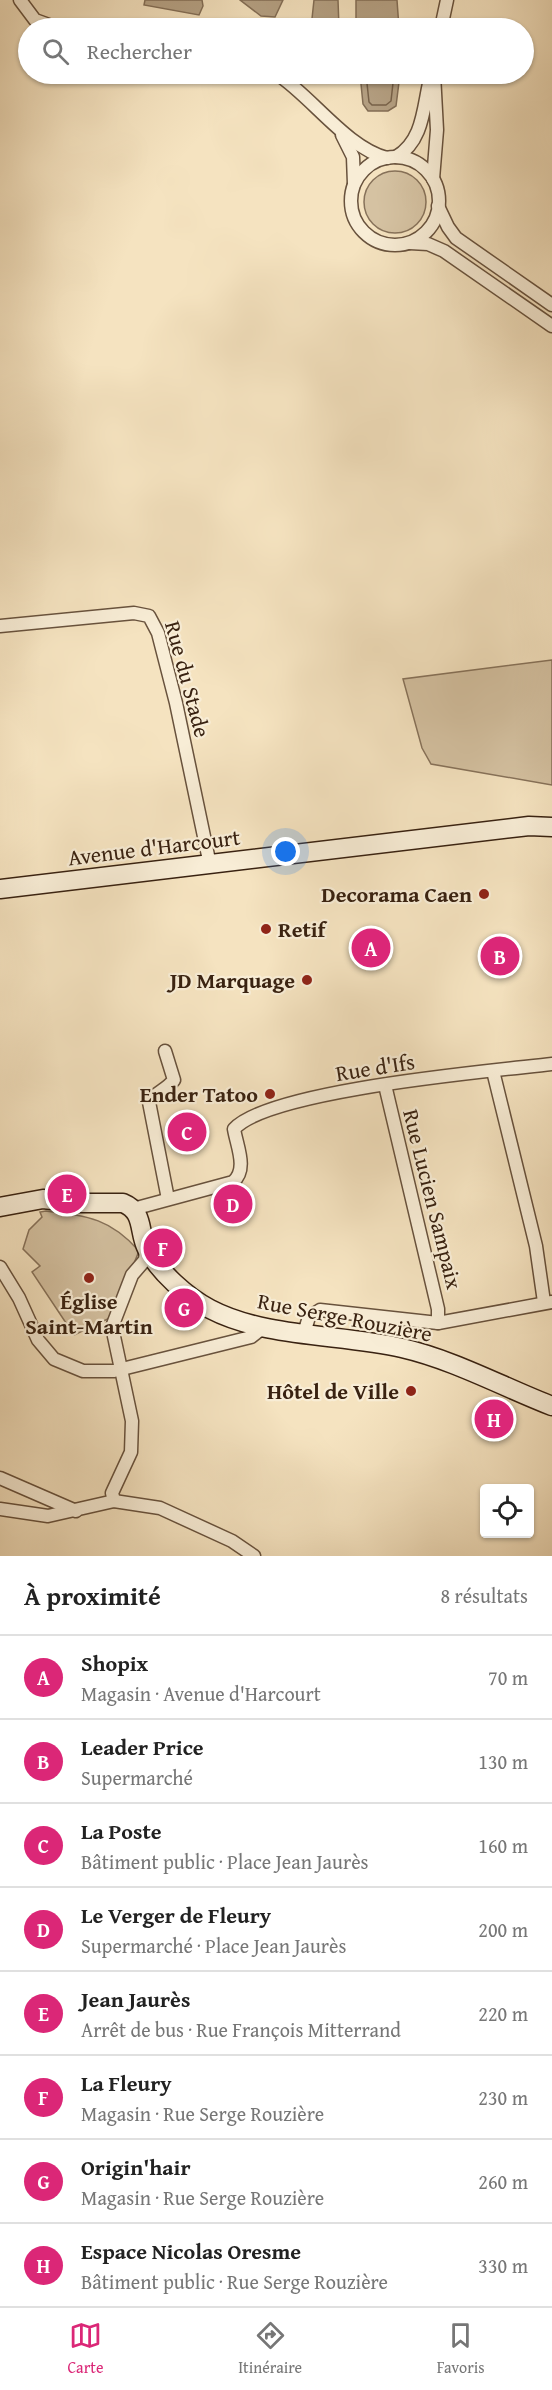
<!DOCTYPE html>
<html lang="fr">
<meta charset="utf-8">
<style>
body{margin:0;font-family:"Gentium Book Plus",serif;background:#f2f2f2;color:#222}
.controls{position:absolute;right:18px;bottom:18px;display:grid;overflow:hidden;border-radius:6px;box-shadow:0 2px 4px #0004}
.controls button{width:54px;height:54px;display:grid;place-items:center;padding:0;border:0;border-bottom:2px solid #e0e0e0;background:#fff;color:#222;font:30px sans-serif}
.you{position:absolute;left:286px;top:852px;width:21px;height:21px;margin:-15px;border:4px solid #fff;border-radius:50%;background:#1a73e8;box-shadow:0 0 0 9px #1a73e833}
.badge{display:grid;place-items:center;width:39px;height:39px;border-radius:50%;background:#db2777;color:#fff;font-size:20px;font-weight:700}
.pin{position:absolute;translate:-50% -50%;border:3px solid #fff;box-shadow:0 2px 6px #0006}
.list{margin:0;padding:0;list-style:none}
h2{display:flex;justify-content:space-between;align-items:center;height:78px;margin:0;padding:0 24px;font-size:26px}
h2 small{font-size:20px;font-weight:400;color:#767676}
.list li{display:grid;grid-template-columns:39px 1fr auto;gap:18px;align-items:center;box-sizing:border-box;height:84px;padding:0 24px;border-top:2px solid #e0e0e0}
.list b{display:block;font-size:22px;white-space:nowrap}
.list p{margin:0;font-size:20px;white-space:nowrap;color:#767676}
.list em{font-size:20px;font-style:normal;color:#767676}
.icon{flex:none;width:33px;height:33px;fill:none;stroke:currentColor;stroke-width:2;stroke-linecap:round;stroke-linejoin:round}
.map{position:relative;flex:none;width:552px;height:1556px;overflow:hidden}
.search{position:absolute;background:#fff;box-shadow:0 2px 4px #0004;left:18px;right:18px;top:18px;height:66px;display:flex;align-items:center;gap:15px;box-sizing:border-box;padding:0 21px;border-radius:33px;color:#767676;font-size:22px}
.sheet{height:750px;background:#fff}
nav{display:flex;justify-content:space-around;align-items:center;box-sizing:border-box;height:84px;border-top:2px solid #e0e0e0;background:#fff;font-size:16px;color:#767676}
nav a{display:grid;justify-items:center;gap:3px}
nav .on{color:#db2777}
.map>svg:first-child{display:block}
.green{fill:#d5c2a2;stroke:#87725a;stroke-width:1.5}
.water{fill:#b5a184;stroke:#836e56;stroke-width:1.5}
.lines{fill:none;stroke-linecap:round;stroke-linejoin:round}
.shore{stroke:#77624a;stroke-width:1.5}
.street-casing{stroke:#68523d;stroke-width:15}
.secondary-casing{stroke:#392211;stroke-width:21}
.street{stroke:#f8edd6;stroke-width:12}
.secondary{stroke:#f8edd6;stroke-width:18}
.poi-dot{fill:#8f2418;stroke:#f8edd6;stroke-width:2}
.labels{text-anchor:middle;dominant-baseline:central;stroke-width:4.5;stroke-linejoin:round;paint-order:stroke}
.street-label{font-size:22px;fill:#392211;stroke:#f8edd6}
.poi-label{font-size:22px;font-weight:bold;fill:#392211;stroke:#f8edd6;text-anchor:end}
</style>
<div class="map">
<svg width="552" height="1556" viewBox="0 0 552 1556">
<rect width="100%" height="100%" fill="#f5e3c0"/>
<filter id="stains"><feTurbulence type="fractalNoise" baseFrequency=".00333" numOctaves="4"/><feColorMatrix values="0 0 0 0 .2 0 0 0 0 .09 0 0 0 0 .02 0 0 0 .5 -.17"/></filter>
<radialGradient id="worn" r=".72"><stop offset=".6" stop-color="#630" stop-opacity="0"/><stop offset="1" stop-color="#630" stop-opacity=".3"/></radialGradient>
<g class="green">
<circle cx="395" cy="202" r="31"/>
<polygon points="552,660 552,785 431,764 422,748 403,679"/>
<path d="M46,1211C87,1216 110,1218 139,1251L112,1317L74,1335L32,1272L40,1266L23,1249L29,1230L42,1217L40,1212Z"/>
</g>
<g class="water">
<polygon points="145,0 202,0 203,6 199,15 144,5"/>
<polygon points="240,0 283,0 275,17 261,16"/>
<polygon points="314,0 338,0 339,28 311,28"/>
<polygon points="356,0 397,0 399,28 356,28"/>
<polygon points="360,74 400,74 396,106 388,111 368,111 363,104"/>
</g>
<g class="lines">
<polyline class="shore" points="366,74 369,102 372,105 386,105 391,101 394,74"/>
<g class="street-casing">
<g id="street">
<polyline points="20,0 35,20 57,28"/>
<polyline points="76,28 144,28"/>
<polyline points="441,28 447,0"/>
<path d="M277,74C312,97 347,148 387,158"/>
<polyline points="342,135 353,157 354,184"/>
<path d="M396,157C425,140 423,104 431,75"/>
<circle cx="395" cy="201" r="44"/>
<polyline points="433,179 437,130 434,74"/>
<polyline points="438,206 448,227 456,238 552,305"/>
<polyline points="410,243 428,244 444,251 552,326"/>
<polyline points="0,626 134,613 149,616 158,633 176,703 210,865"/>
<path d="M165,1051L174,1080C166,1090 156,1092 149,1102L168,1199"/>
<polyline points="493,1071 536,1246 544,1302"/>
<polyline points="385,1085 438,1309 438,1323"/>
<path d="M133,1209L233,1182C248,1169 237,1147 234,1129C269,1090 492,1071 552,1064"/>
<polyline points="0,1267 19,1298 38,1340 54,1359 83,1371 114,1371 251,1337 265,1326"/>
<polyline points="304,1333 309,1317 320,1310 438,1323 552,1302"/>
<polyline points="0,1478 76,1511"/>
<polyline points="114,1501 112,1493 131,1452 132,1421 112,1327 132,1275 145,1260 146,1248"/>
<polyline points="0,1509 48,1516 114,1501 160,1508 232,1541 254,1556"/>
</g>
</g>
<g class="secondary-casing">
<g id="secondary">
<polyline points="0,889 529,826 552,827"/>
<path d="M0,1207L43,1199L78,1203H123C145,1212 138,1232 147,1249C159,1272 187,1297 210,1309C265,1338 342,1334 402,1348C454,1360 503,1387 552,1406"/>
</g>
</g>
<use href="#street" class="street"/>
<use href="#secondary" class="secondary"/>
</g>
<g class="poi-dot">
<circle cx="484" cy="894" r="6"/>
<circle cx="266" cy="929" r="6"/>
<circle cx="307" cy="980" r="6"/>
<circle cx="270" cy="1094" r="6"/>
<circle cx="89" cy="1278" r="6"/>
<circle cx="411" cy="1391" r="6"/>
</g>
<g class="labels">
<g class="street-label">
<text transform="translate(188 679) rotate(75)">Rue du Stade</text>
<text transform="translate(154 847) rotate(-7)">Avenue d'Harcourt</text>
<text transform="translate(375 1067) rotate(-9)">Rue d'Ifs</text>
<text transform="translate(433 1199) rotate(76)">Rue Lucien Sampaix</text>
<text transform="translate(345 1317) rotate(11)">Rue Serge Rouzière</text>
</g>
<g class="poi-label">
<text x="472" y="894">Decorama Caen</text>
<text x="278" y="929" text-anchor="start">Retif</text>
<text x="295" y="980">JD Marquage</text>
<text x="258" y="1094">Ender Tatoo</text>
<text x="89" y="1301" text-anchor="middle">Église<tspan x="89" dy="25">Saint-Martin</tspan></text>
<text x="399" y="1391">Hôtel de Ville</text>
</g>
</g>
<rect width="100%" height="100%" filter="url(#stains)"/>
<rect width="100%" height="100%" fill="url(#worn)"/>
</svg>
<div class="controls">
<button><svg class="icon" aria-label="locate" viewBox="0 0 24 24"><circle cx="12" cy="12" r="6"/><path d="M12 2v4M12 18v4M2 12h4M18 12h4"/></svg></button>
</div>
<div class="you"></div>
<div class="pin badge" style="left:371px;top:948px">A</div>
<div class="pin badge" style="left:500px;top:956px">B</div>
<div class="pin badge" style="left:187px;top:1132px">C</div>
<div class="pin badge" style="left:233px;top:1204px">D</div>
<div class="pin badge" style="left:67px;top:1194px">E</div>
<div class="pin badge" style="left:163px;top:1248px">F</div>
<div class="pin badge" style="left:184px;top:1308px">G</div>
<div class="pin badge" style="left:494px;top:1419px">H</div>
<div class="search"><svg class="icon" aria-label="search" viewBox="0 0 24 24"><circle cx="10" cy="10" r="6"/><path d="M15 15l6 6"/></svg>Rechercher</div>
</div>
<section class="sheet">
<h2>À proximité<small>8 résultats</small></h2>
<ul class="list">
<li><span class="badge">A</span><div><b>Shopix</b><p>Magasin · Avenue d'Harcourt</p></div><em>70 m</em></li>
<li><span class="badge">B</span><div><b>Leader Price</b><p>Supermarché</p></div><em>130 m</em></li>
<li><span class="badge">C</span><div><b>La Poste</b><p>Bâtiment public · Place Jean Jaurès</p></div><em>160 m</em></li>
<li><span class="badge">D</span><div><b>Le Verger de Fleury</b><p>Supermarché · Place Jean Jaurès</p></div><em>200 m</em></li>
<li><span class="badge">E</span><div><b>Jean Jaurès</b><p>Arrêt de bus · Rue François Mitterrand</p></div><em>220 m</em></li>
<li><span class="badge">F</span><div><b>La Fleury</b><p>Magasin · Rue Serge Rouzière</p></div><em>230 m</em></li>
<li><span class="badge">G</span><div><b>Origin'hair</b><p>Magasin · Rue Serge Rouzière</p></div><em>260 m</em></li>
<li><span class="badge">H</span><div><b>Espace Nicolas Oresme</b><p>Bâtiment public · Rue Serge Rouzière</p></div><em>330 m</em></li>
</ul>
</section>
<nav>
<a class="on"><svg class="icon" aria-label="map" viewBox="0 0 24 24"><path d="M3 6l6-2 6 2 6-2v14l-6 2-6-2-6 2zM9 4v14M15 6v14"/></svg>Carte</a>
<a><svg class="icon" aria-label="directions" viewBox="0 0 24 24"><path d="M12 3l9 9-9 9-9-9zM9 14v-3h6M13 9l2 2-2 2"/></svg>Itinéraire</a>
<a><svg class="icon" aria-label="saved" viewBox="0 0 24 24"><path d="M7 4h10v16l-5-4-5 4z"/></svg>Favoris</a>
</nav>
